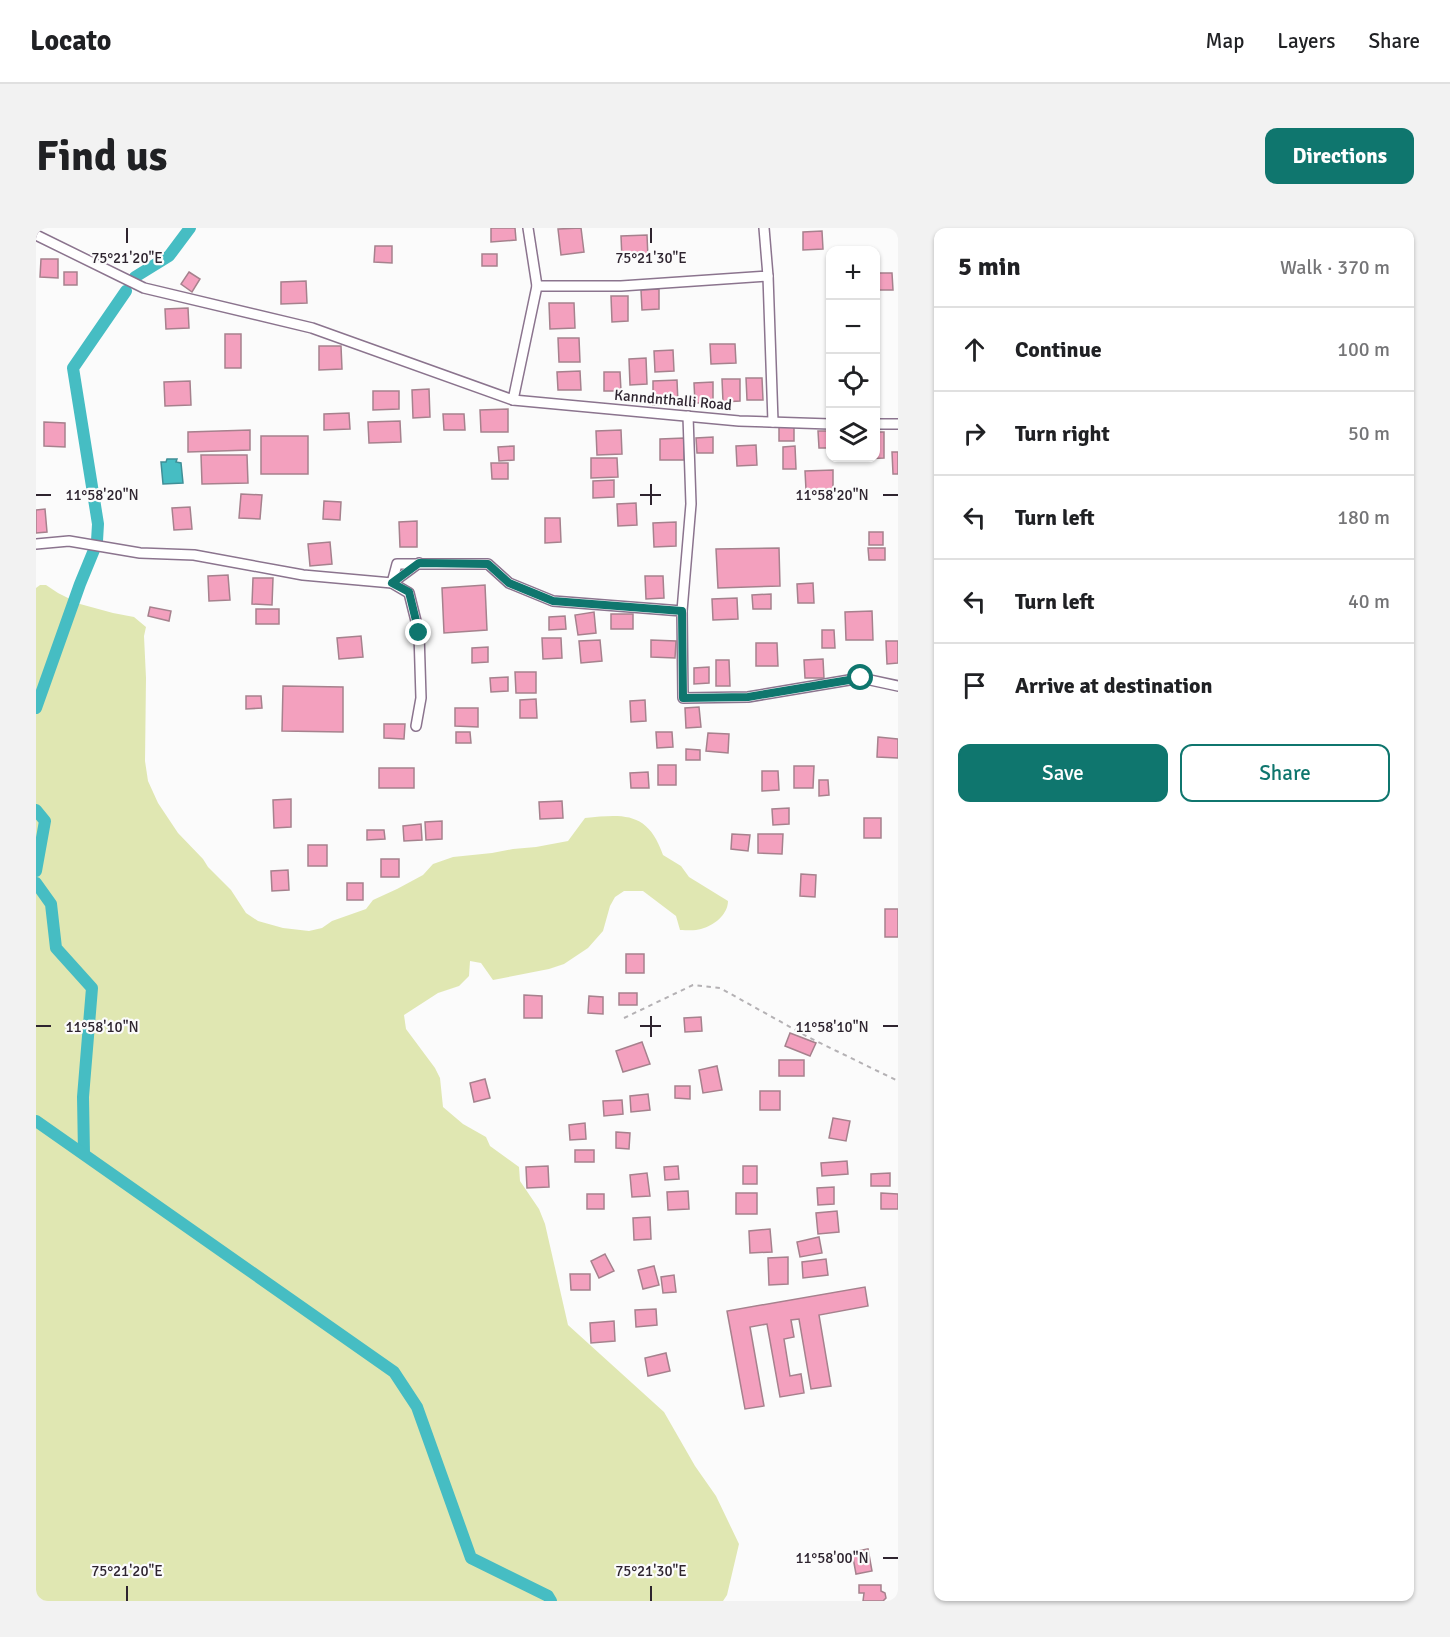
<!DOCTYPE html>
<meta charset="utf-8">
<style>
body{margin:0;font-family:Signika,sans-serif;background:#f2f2f2;color:#202124}
.controls{position:absolute;right:18px;top:18px;display:grid;overflow:hidden;border-radius:12px;box-shadow:0 2px 4px #0004}
.controls button{width:54px;height:54px;display:grid;place-items:center;padding:0;border:0;border-bottom:2px solid #e0e0e0;background:#fff;color:#202124;font:30px sans-serif}
.stop{position:absolute;width:18px;height:18px;margin:-14px;border:4px solid #0f766e;border-radius:50%;background:#fff}
.stop.end{background:#0f766e;border-color:#fff;box-shadow:0 2px 6px #0008}
.list{margin:0;padding:0;list-style:none}
h2{display:flex;justify-content:space-between;align-items:center;height:78px;margin:0;padding:0 24px;font-size:26px}
h2 small{font-size:20px;font-weight:400;color:#757577}
.list li{display:grid;grid-template-columns:39px 1fr auto;gap:18px;align-items:center;box-sizing:border-box;height:84px;padding:0 24px;border-top:2px solid #e0e0e0}
.list b{display:block;font-size:22px;white-space:nowrap}
.list em{font-size:20px;font-style:normal;color:#757577}
.actions{display:flex;gap:12px;padding:18px 24px}
.actions a{flex:1;padding:14px 0;border:2px solid #0f766e;border-radius:12px;text-align:center;font-size:21px;color:#0f766e}
.actions .main{background:#0f766e;color:#fff}
.icon{flex:none;width:33px;height:33px;fill:none;stroke:currentColor;stroke-width:2;stroke-linecap:round;stroke-linejoin:round}
.map{position:relative;flex:none;width:862px;height:1373px;overflow:hidden;border-radius:12px}
header{display:flex;align-items:center;gap:36px;box-sizing:border-box;height:84px;padding:0 30px;background:#fff;border-bottom:2px solid #e0e0e0}
header strong{font-size:28px}
nav{display:flex;gap:33px;margin-inline-start:auto;font-size:21px}
.intro{display:flex;align-items:center;justify-content:space-between;box-sizing:border-box;height:144px;padding:0 36px}
h1{margin:0;font-size:42px}
.button{padding:15px 27px;border-radius:12px;background:#0f766e;color:#fff;font-size:21px;font-weight:700}
main{display:flex;gap:36px;padding:0 36px}
aside{flex:1;background:#fff;border-radius:12px;box-shadow:0 2px 4px #0004}
.map>svg:first-child{display:block}
.green{fill:#e0e7b2}
.water{fill:#46bdc3;stroke:#3f8f97;stroke-width:1.5}
.lines{fill:none;stroke-linecap:round;stroke-linejoin:round}
.stream{stroke:#3f8f97;stroke-width:4}
.canal{stroke:#46bdc3;stroke-width:12}
.building{fill:#f3a0be;stroke:#a6818d;stroke-width:1.5}
.minor-casing{stroke:#8b748e;stroke-width:12}
.path{stroke:#b4b1b4;stroke-width:2;stroke-dasharray:4.5 4.5;stroke-linecap:butt}
.minor{stroke:#fff;stroke-width:9}
.route{stroke:#0f766e;stroke-width:8}
.ticks{fill:none;stroke:#2e242f;stroke-width:2}
.labels{text-anchor:middle;dominant-baseline:central;stroke-width:4.5;stroke-linejoin:round;paint-order:stroke}
.street-label{font-size:15px;fill:#2e242f;stroke:#fbfbfb}
.ticks-label{font-size:15px;text-anchor:middle;fill:#2e242f;stroke:#fbfbfb;stroke-width:4.5;stroke-linejoin:round;paint-order:stroke}
</style>
<header>
<strong>Locato</strong>
<nav><a>Map</a><a>Layers</a><a>Share</a></nav>
</header>
<div class="intro"><h1>Find us</h1><a class="button">Directions</a></div>
<main>
<div class="map">
<svg width="862" height="1373" viewBox="0 0 862 1373">
<rect width="100%" height="100%" fill="#fbfbfb"/>
<path class="green" d="M4,357H10L22,365L44,376L77,385L98,389L110,399L108,408L110,450L109,533L112,553L122,575L142,605L167,631L172,639L195,662L210,685L222,693L247,700L273,703L286,700L296,693L330,681L337,672L361,661L387,647L397,636L417,629L456,625L477,621L500,619L532,613L549,590C589,586 612,584 627,627L645,638L653,649L692,673C692,687 677,698 665,701C659,703 650,702 644,702L640,688L607,663H588L579,669L574,678L567,703L552,720L528,736L513,741L457,752L445,735L434,733L433,748L423,758L402,765L368,787L370,801L399,840L404,850L407,879L427,896L450,909L454,918L483,939L484,953L503,981L509,996L532,1097L628,1184L659,1238L680,1268L703,1316L691,1367L687,1373H0V360Z"/>
<polygon class="water" points="131,231 141,231 140,234 145,235 147,255 127,256 125,234 130,234"/>
<g class="lines">
<polyline class="stream" points="48,343 56,327"/>
<g class="canal">
<polyline points="99,49 133,28 154,0"/>
<polyline points="61,313 62,296 37,140 90,63"/>
<polyline points="0,480 44,356 58,322"/>
<polyline points="0,582 9,593 0,643"/>
<polyline points="0,655 15,676 20,720 56,760 47,869 48,926"/>
<polyline points="0,893 358,1144 381,1179 435,1330 512,1368 515,1373"/>
</g>
</g>
<g class="building">
<polygon points="455,0 479,0 480,12 455,14"/>
<polygon points="545,0 548,24 525,27 522,1"/>
<polygon points="786,3 787,21 767,22 767,4"/>
<polygon points="611,7 612,30 586,31 585,8"/>
<polygon points="339,18 356,18 356,35 338,34"/>
<rect x="446" y="26" width="15" height="12"/>
<polygon points="5,31 22,31 22,50 4,49"/>
<rect x="28" y="44" width="13" height="13"/>
<polygon points="153,44 164,51 156,64 145,56"/>
<polygon points="840,45 856,45 857,62 840,62"/>
<polygon points="270,53 271,75 245,76 245,54"/>
<polygon points="623,61 623,81 606,82 605,62"/>
<polygon points="575,68 592,68 592,93 576,94"/>
<polygon points="513,75 538,75 539,100 514,101"/>
<polygon points="152,80 153,100 130,101 129,81"/>
<rect x="189" y="106" width="16" height="34"/>
<polygon points="522,110 543,110 544,134 523,134"/>
<polygon points="674,116 699,116 700,135 675,136"/>
<polygon points="283,118 305,118 306,141 283,142"/>
<polygon points="637,122 638,143 619,144 618,123"/>
<polygon points="610,130 611,156 594,157 593,131"/>
<polygon points="544,143 545,162 522,162 521,144"/>
<polygon points="568,144 584,144 585,163 568,163"/>
<polygon points="710,150 726,150 727,172 711,172"/>
<polygon points="686,151 704,151 704,173 687,174"/>
<polygon points="641,152 642,176 617,177 617,153"/>
<polygon points="154,153 155,177 129,178 128,154"/>
<polygon points="677,154 677,175 659,175 658,155"/>
<polygon points="393,161 394,189 377,190 376,162"/>
<polygon points="337,163 363,163 363,181 337,182"/>
<polygon points="472,181 472,204 445,204 444,182"/>
<polygon points="313,185 314,201 288,202 288,186"/>
<polygon points="407,186 428,186 429,202 408,202"/>
<polygon points="364,193 365,214 333,215 332,194"/>
<polygon points="8,194 29,195 29,219 8,218"/>
<rect x="743" y="199" width="15" height="14"/>
<polygon points="214,202 214,222 152,224 152,204"/>
<polygon points="585,202 586,226 561,227 560,203"/>
<polygon points="782,203 794,203 794,220 783,220"/>
<polygon points="840,204 848,204 848,230 823,231 840,230"/>
<rect x="225" y="208" width="47" height="38"/>
<polygon points="677,209 677,225 661,225 660,210"/>
<polygon points="648,210 648,232 624,232 624,211"/>
<polygon points="720,217 721,237 701,238 700,218"/>
<polygon points="478,218 478,232 463,233 462,219"/>
<polygon points="759,218 760,241 747,241 747,219"/>
<polygon points="856,224 862,224 862,246 857,246"/>
<polygon points="165,227 211,227 212,255 166,256"/>
<polygon points="555,230 581,230 582,249 555,250"/>
<polygon points="455,235 472,235 472,251 456,251"/>
<polygon points="797,242 797,261 770,262 769,243"/>
<polygon points="578,252 578,269 557,270 557,253"/>
<polygon points="205,266 226,267 224,291 203,290"/>
<polygon points="288,273 305,274 304,292 287,291"/>
<polygon points="600,275 601,297 582,298 581,276"/>
<polygon points="154,279 156,301 138,302 136,280"/>
<polygon points="9,281 11,304 0,305 0,282"/>
<polygon points="509,290 524,290 525,314 509,315"/>
<polygon points="381,293 381,319 364,319 363,294"/>
<polygon points="640,294 640,318 618,319 617,295"/>
<rect x="833" y="304" width="14" height="13"/>
<polygon points="294,314 296,336 274,338 272,316"/>
<polygon points="743,320 744,358 682,360 680,321"/>
<polygon points="832,320 849,320 849,332 833,332"/>
<polygon points="192,347 194,372 173,373 172,348"/>
<polygon points="609,348 627,348 628,370 610,371"/>
<polygon points="217,350 237,350 236,377 216,376"/>
<polygon points="777,355 778,375 762,375 761,356"/>
<polygon points="449,357 451,402 408,405 406,360"/>
<polygon points="735,366 735,381 717,381 716,367"/>
<polygon points="701,370 702,391 677,392 676,371"/>
<polygon points="114,379 135,383 133,393 112,388"/>
<rect x="220" y="381" width="23" height="15"/>
<polygon points="836,383 837,412 810,412 809,384"/>
<polygon points="558,384 560,405 542,407 539,387"/>
<rect x="575" y="386" width="22" height="15"/>
<polygon points="529,388 530,401 513,402 513,389"/>
<polygon points="786,402 798,402 799,420 786,420"/>
<polygon points="325,408 327,429 303,431 301,410"/>
<polygon points="506,410 525,410 526,430 507,431"/>
<polygon points="564,412 566,433 545,435 543,413"/>
<polygon points="615,412 640,413 639,430 615,429"/>
<polygon points="850,413 862,413 862,435 851,436"/>
<polygon points="720,415 741,415 742,438 720,438"/>
<polygon points="452,419 452,434 436,435 436,420"/>
<polygon points="787,431 788,450 769,450 768,432"/>
<polygon points="680,432 693,432 694,458 680,458"/>
<polygon points="673,439 673,455 658,456 658,440"/>
<polygon points="479,444 500,444 500,465 480,465"/>
<polygon points="472,449 472,463 455,464 454,450"/>
<polygon points="247,458 307,459 307,504 246,503"/>
<polygon points="210,468 225,468 226,480 210,481"/>
<polygon points="500,471 501,490 484,490 484,472"/>
<polygon points="609,472 610,493 595,494 594,473"/>
<polygon points="663,479 665,499 650,500 649,480"/>
<polygon points="419,480 442,480 442,499 419,498"/>
<polygon points="348,496 369,496 368,511 348,510"/>
<polygon points="420,504 434,504 435,515 420,515"/>
<polygon points="620,504 636,504 637,519 621,520"/>
<polygon points="672,505 693,506 692,525 670,523"/>
<polygon points="842,509 862,511 862,530 841,529"/>
<polygon points="650,521 664,522 664,532 650,532"/>
<rect x="622" y="537" width="18" height="20"/>
<polygon points="758,538 778,538 777,560 758,560"/>
<rect x="343" y="540" width="35" height="20"/>
<polygon points="726,543 742,543 743,562 726,563"/>
<polygon points="612,544 613,560 595,560 594,545"/>
<polygon points="783,552 792,552 793,567 783,568"/>
<polygon points="255,571 255,599 238,600 237,572"/>
<polygon points="526,573 527,590 504,591 503,574"/>
<polygon points="753,580 753,596 737,597 736,581"/>
<rect x="828" y="590" width="17" height="20"/>
<polygon points="406,593 406,611 390,612 389,594"/>
<polygon points="385,596 386,612 368,613 367,598"/>
<polygon points="331,602 348,602 349,611 331,612"/>
<polygon points="696,606 714,607 712,623 695,621"/>
<polygon points="722,606 747,606 746,626 722,625"/>
<rect x="272" y="617" width="19" height="21"/>
<rect x="345" y="631" width="18" height="18"/>
<polygon points="252,642 253,662 236,663 235,643"/>
<polygon points="765,646 780,647 779,669 764,668"/>
<rect x="311" y="655" width="16" height="17"/>
<rect x="849" y="681" width="13" height="28"/>
<rect x="590" y="726" width="18" height="19"/>
<rect x="583" y="765" width="18" height="12"/>
<polygon points="488,767 506,768 506,790 488,790"/>
<polygon points="553,768 567,769 567,786 552,785"/>
<polygon points="665,789 666,803 649,804 648,790"/>
<polygon points="754,805 780,815 774,828 749,818"/>
<polygon points="606,814 614,836 587,844 580,823"/>
<rect x="743" y="832" width="25" height="16"/>
<polygon points="681,838 686,862 667,865 663,842"/>
<polygon points="449,851 454,870 438,874 434,855"/>
<polygon points="639,858 654,858 654,871 639,870"/>
<rect x="724" y="863" width="20" height="19"/>
<polygon points="612,866 614,882 595,884 594,868"/>
<polygon points="586,872 587,886 568,888 567,873"/>
<polygon points="797,890 814,893 810,913 793,910"/>
<polygon points="549,895 550,911 534,912 533,897"/>
<polygon points="580,904 594,905 593,921 580,920"/>
<rect x="539" y="922" width="19" height="12"/>
<polygon points="811,933 812,946 786,948 785,935"/>
<polygon points="512,938 513,959 491,960 490,939"/>
<polygon points="642,938 643,951 629,952 628,939"/>
<rect x="707" y="938" width="14" height="18"/>
<polygon points="611,945 614,968 596,969 594,947"/>
<polygon points="854,945 854,958 835,958 835,946"/>
<polygon points="798,959 798,976 782,977 781,960"/>
<polygon points="652,963 653,981 632,982 631,964"/>
<rect x="700" y="965" width="21" height="21"/>
<polygon points="845,965 862,966 862,981 845,981"/>
<rect x="551" y="966" width="17" height="15"/>
<polygon points="801,983 803,1004 782,1006 780,985"/>
<polygon points="614,989 615,1011 598,1012 597,990"/>
<polygon points="734,1001 736,1024 714,1025 713,1003"/>
<polygon points="783,1009 786,1025 764,1029 761,1014"/>
<polygon points="569,1026 578,1043 563,1050 555,1033"/>
<polygon points="752,1029 752,1056 733,1057 732,1030"/>
<polygon points="790,1031 792,1047 767,1050 766,1034"/>
<polygon points="618,1038 623,1057 607,1061 602,1042"/>
<polygon points="534,1046 554,1046 554,1062 535,1062"/>
<polygon points="638,1047 640,1064 627,1065 625,1049"/>
<polygon points="829,1059 832,1078 783,1087 795,1158 775,1161 763,1091 755,1092 758,1109 748,1111 754,1148 765,1146 768,1165 744,1169 731,1096 714,1099 728,1178 709,1181 691,1083"/>
<polygon points="620,1081 621,1097 600,1099 599,1082"/>
<polygon points="578,1093 579,1113 555,1115 554,1095"/>
<polygon points="630,1125 634,1143 612,1148 609,1130"/>
<polygon points="832,1321 836,1343 820,1346 816,1324"/>
<polygon points="823,1357 845,1357 845,1363 849,1365 850,1370 847,1373 827,1373 828,1365 823,1365"/>
</g>
<g class="lines">
<g class="minor-casing">
<g id="minor">
<polyline points="492,0 501,58"/>
<polyline points="0,7 108,60 276,100 477,172 501,58 585,58 732,48 728,0"/>
<polyline points="732,48 737,194"/>
<polyline points="477,172 703,193 794,196"/>
<polyline points="840,196 862,196"/>
<polyline points="0,316 33,313 104,325 158,327 267,347 356,355 361,336 452,336 473,355 517,373 646,383 647,470 712,469 825,450 862,458"/>
<polyline points="646,383 655,276 652,188"/>
<polyline points="380,498 385,470 383,405 373,365 356,355 383,335"/>
</g>
</g>
<polyline class="path" points="588,790 657,757 684,760 774,810 862,853"/>
<use href="#minor" class="minor"/>
</g>
<g class="lines">
<polyline class="route" points="383,405 373,364 356,355 383,335 452,336 473,355 517,373 646,383 647,470 712,469 825,450"/>
</g>
<path class="ticks" d="M91,0V15M615,0V15M615,256V277M0,267H15M604,267H625M847,267H862M615,788V809M0,798H15M604,798H625M847,798H862M847,1330H862M91,1358V1373M615,1358V1373"/>
<g class="labels">
<g class="street-label">
<text transform="translate(637 172) rotate(5)">Kanndnthalli Road</text>
</g>
</g>
<g class="ticks-label">
<text x="91" y="35">75°21'20"E</text>
<text x="615" y="35">75°21'30"E</text>
<text x="66" y="272">11°58'20"N</text>
<text x="796" y="272">11°58'20"N</text>
<text x="66" y="804">11°58'10"N</text>
<text x="796" y="804">11°58'10"N</text>
<text x="796" y="1335">11°58'00"N</text>
<text x="91" y="1348">75°21'20"E</text>
<text x="615" y="1348">75°21'30"E</text>
</g>
</svg>
<div class="controls">
<button>+</button>
<button>−</button>
<button><svg class="icon" aria-label="locate" viewBox="0 0 24 24"><circle cx="12" cy="12" r="6"/><path d="M12 2v4M12 18v4M2 12h4M18 12h4"/></svg></button>
<button><svg class="icon" aria-label="layers" viewBox="0 0 24 24"><path d="M12 4l9 5-9 5-9-5zM3 14l9 5 9-5"/></svg></button>
</div>
<div class="stop" style="left:825px;top:450px"></div>
<div class="stop end" style="left:383px;top:405px"></div>
</div>
<aside>
<h2>5 min<small>Walk · 370 m</small></h2>
<ul class="list">
<li><svg class="icon" aria-label="ahead" viewBox="0 0 24 24"><path d="M12 20V5M6 11l6-6 6 6"/></svg><div><b>Continue</b></div><em>100 m</em></li>
<li><svg class="icon" aria-label="right" viewBox="0 0 24 24"><path d="M7 20v-9h11M14 6l5 5-5 5"/></svg><div><b>Turn right</b></div><em>50 m</em></li>
<li><svg class="icon" aria-label="left" viewBox="0 0 24 24"><path d="M17 20v-9H6M10 6l-5 5 5 5"/></svg><div><b>Turn left</b></div><em>180 m</em></li>
<li><svg class="icon" aria-label="left" viewBox="0 0 24 24"><path d="M17 20v-9H6M10 6l-5 5 5 5"/></svg><div><b>Turn left</b></div><em>40 m</em></li>
<li><svg class="icon" aria-label="arrive" viewBox="0 0 24 24"><path d="M6 21V4h12l-3 4 3 4H6"/></svg><div><b>Arrive at destination</b></div></li>
</ul>
<div class="actions"><a class="main">Save</a><a>Share</a></div>
</aside>
</main>
